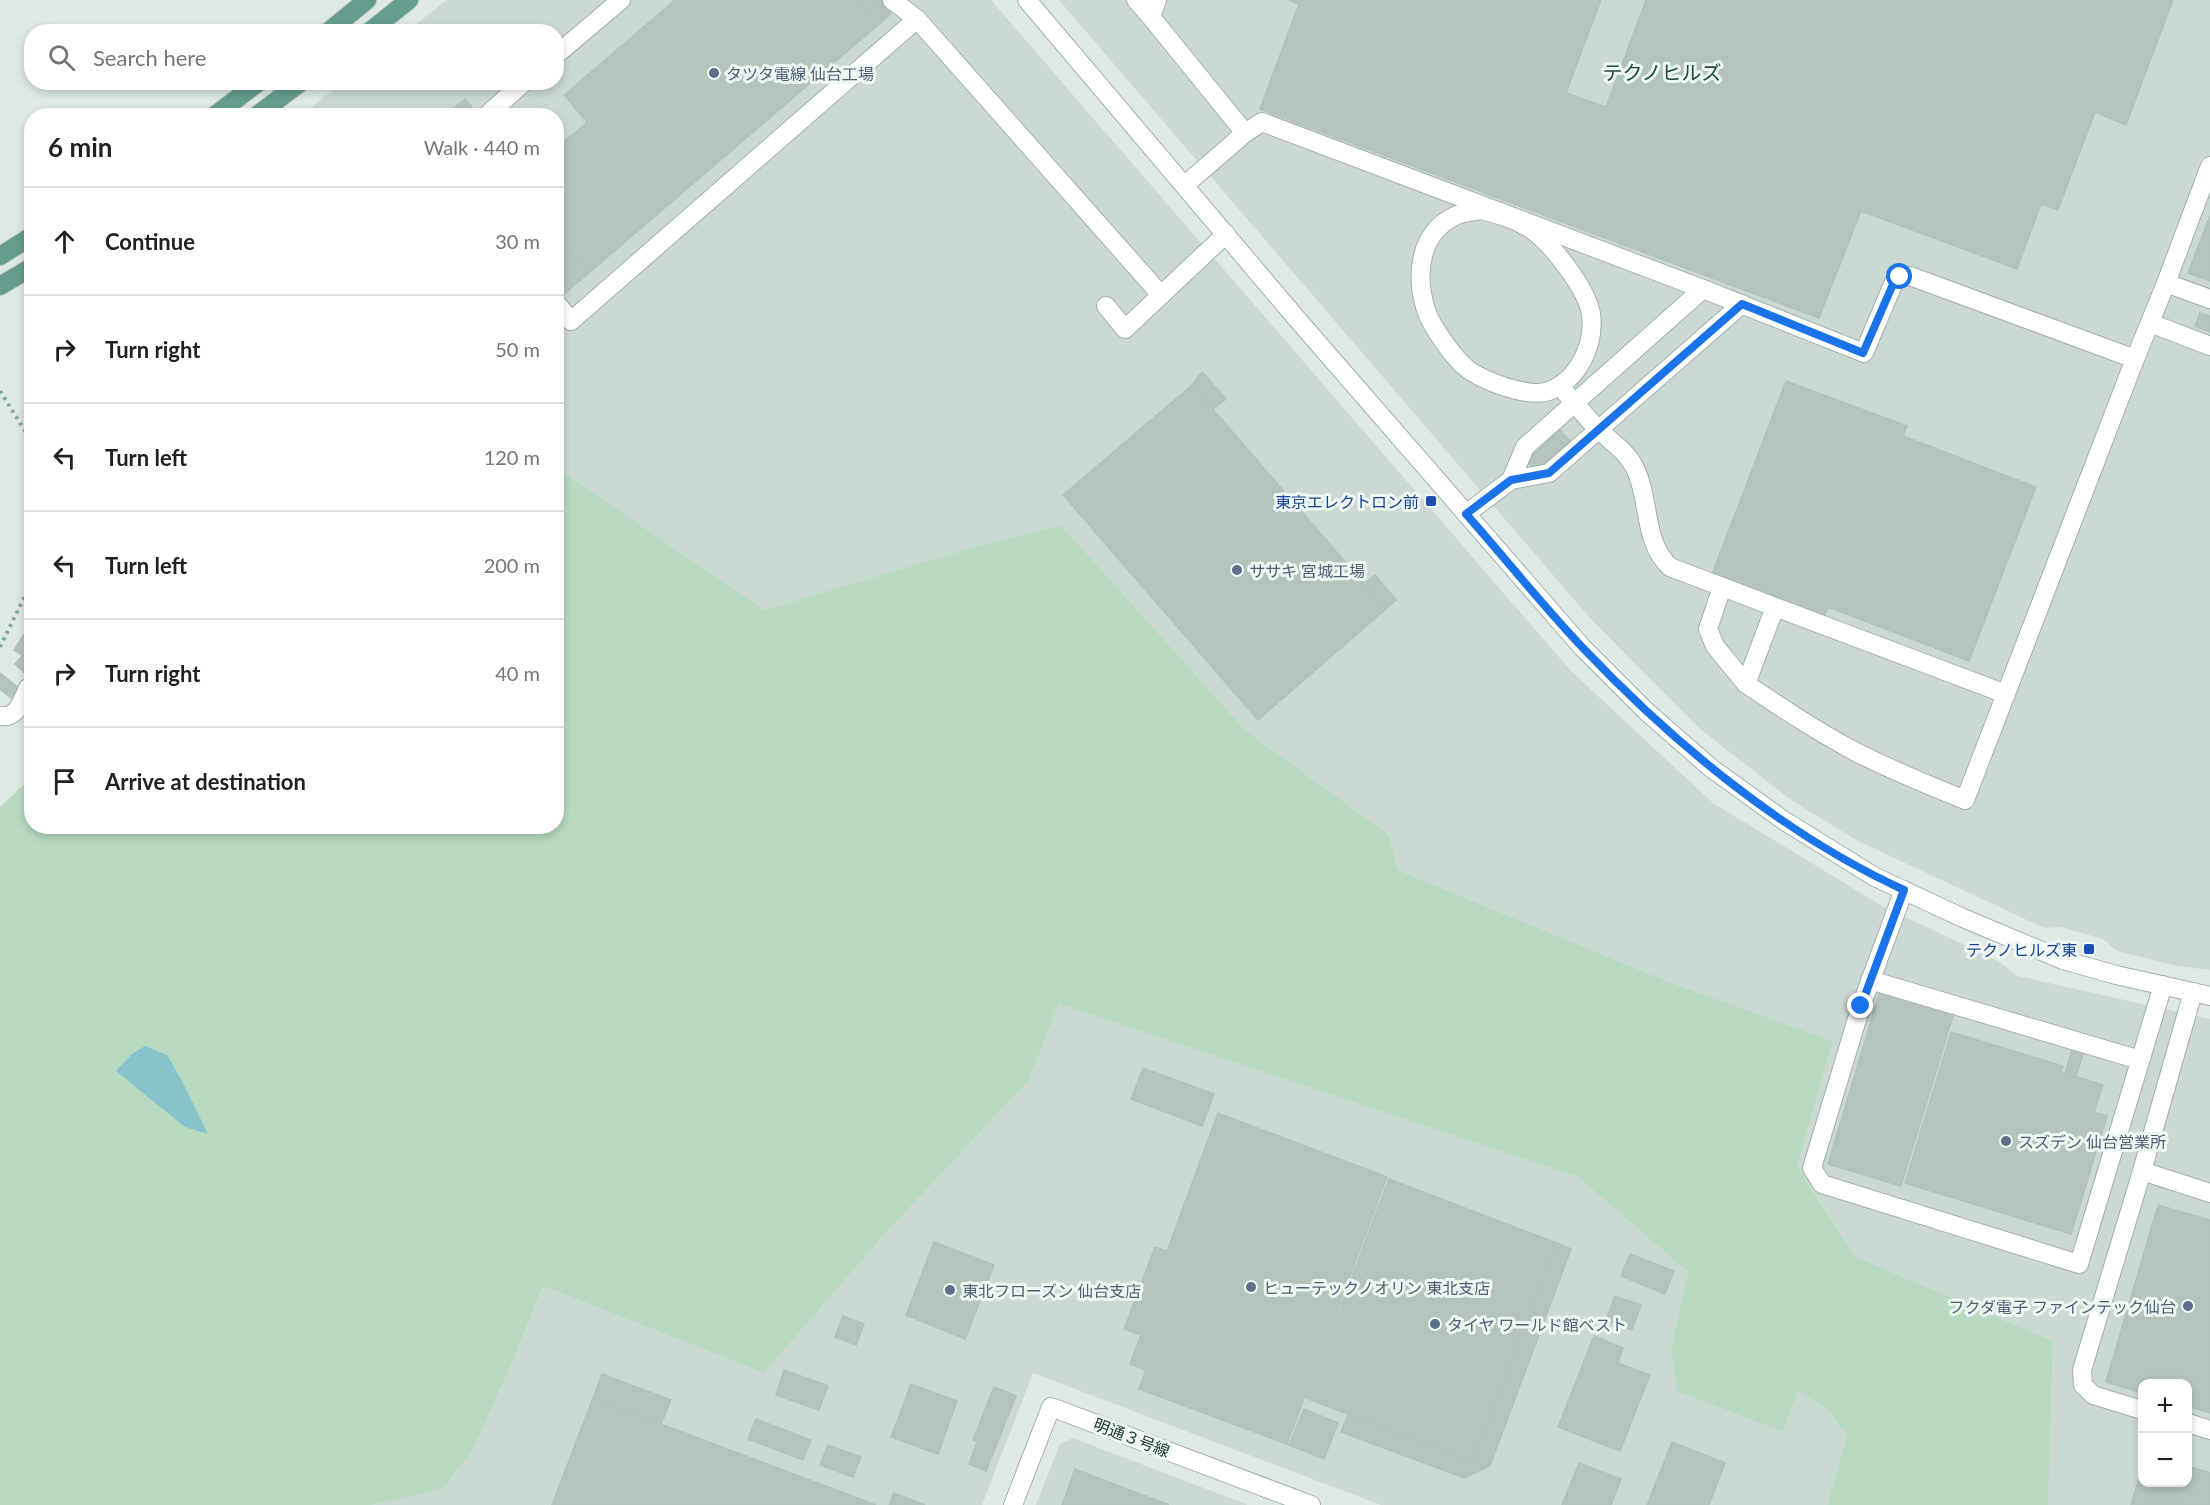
<!DOCTYPE html>
<meta charset="utf-8">
<style>
body{margin:0;font-family:Lato,"Noto Sans JP",sans-serif;background:#f6f6f6;color:#202124}
.controls{position:absolute;right:18px;bottom:18px;display:grid;overflow:hidden;border-radius:12px;box-shadow:0 3px 9px #0003}
.controls button{width:54px;height:54px;display:grid;place-items:center;padding:0;border:0;border-bottom:2px solid #e0e0e0;background:#fff;color:#202124;font:30px sans-serif}
.stop{position:absolute;width:18px;height:18px;margin:-14px;border:4px solid #1a73e8;border-radius:50%;background:#fff}
.stop.end{background:#1a73e8;border-color:#fff;box-shadow:0 2px 6px #0008}
.list{margin:0;padding:0;list-style:none}
h2{display:flex;justify-content:space-between;align-items:center;height:78px;margin:0;padding:0 24px;font-size:26px}
h2 small{font-size:20px;font-weight:400;color:#757577}
.list li{display:grid;grid-template-columns:39px 1fr auto;gap:18px;align-items:center;box-sizing:border-box;height:108px;padding:0 24px;border-top:2px solid #e0e0e0}
.list b{display:block;font-size:22px;white-space:nowrap}
.list em{font-size:20px;font-style:normal;color:#757577}
.icon{flex:none;width:33px;height:33px;fill:none;stroke:currentColor;stroke-width:2;stroke-linecap:round;stroke-linejoin:round}
.map{position:relative;flex:none;width:2210px;height:1505px;overflow:hidden}
.search{position:absolute;background:#fff;box-shadow:0 3px 9px #0003;left:24px;top:24px;width:540px;height:66px;display:flex;align-items:center;gap:15px;box-sizing:border-box;padding:0 21px;border-radius:24px;color:#757577;font-size:22px}
.panel{position:absolute;background:#fff;box-shadow:0 3px 9px #0003;left:24px;top:108px;width:540px;height:726px;border-radius:24px}
.map>svg:first-child{display:block}
.built{fill:#ccd9d3;fill-rule:evenodd}
.green{fill:#b7dac0}
.water{fill:#87c3cd}
.building{fill:#b4c4bd;stroke:#b1c2bb;stroke-width:1.5}
.lines{fill:none;stroke-linecap:round;stroke-linejoin:round}
.minor-casing{stroke:#a1b0ab;stroke-width:20}
.major-casing{stroke:#bcc3c1;stroke-width:20}
.path{stroke:#80ac9d;stroke-width:4;stroke-dasharray:3 4.5;stroke-linecap:butt}
.minor{stroke:#fff;stroke-width:18}
.major{stroke:#649d8e;stroke-width:18}
.route{stroke:#1a73e8;stroke-width:8}
.service-dot{fill:#5c6f8a;stroke:#eef6f2;stroke-width:2}
.transit-dot{fill:#1a4fb4;stroke:#eef6f2;stroke-width:2}
.labels{text-anchor:middle;dominant-baseline:central;stroke-width:6;stroke-linejoin:round;paint-order:stroke}
.service-label{font-size:16px;fill:#4e5e75;stroke:#eef6f2;text-anchor:start}
.transit-label{font-size:16px;fill:#164399;stroke:#eef6f2;text-anchor:end}
.street-label{font-size:16px;fill:#203831;stroke:#eef6f2}
.quarter-label{font-size:20px;fill:#1d493e;stroke:#eef6f2}
</style>
<div class="map">
<svg width="2210" height="1505" viewBox="0 0 2210 1505">
<rect width="100%" height="100%" fill="#dee9e4"/>
<g class="built">
<path d="M447,0H991L1571,671L1713,803L1882,906L1998,961L2018,976L2210,1019V1505H2048L2053,1341L1854,1256L1797,1166L1833,1041L1669,982L1398,870L1389,835L1246,731L1061,525L971,548L764,610L557,468L556,116H300L342,83L556,82V32L407,31ZM2142,1384H2188V1482H2142Z"/>
<polygon points="1059,0 2210,0 2210,970 2177,966 2117,951 2103,939 2060,927 2044,928 1858,841 1791,800 1700,729 1589,617"/>
<polygon points="1059,1004 1578,1177 1688,1272 1671,1348 1784,1429 1798,1392 1826,1408 1847,1435 1827,1505 1381,1505 1033,1373 982,1505 372,1505 442,1489 471,1453 509,1370 543,1286 764,1373 883,1236 1029,1080"/>
<polygon points="1073,1438 1248,1505 1036,1505 1060,1444"/>
</g>
<polygon class="green" points="557,468 764,610 971,548 1061,525 1246,731 1389,835 1398,870 1669,982 1833,1041 1797,1166 1854,1256 2053,1341 2048,1505 1827,1505 1847,1435 1826,1408 1798,1392 1784,1429 1781,1431 1677,1391 1671,1348 1688,1272 1578,1177 1059,1004 1029,1080 883,1236 764,1373 543,1286 509,1370 471,1453 442,1489 372,1505 0,1505 0,807 31,778 32,826 556,826"/>
<polygon class="water" points="145,1046 167,1055 181,1079 208,1134 185,1127 116,1071 132,1054"/>
<g class="building">
<polygon points="675,0 855,0 866,13 880,1 891,14 590,272 556,233 556,149 587,122 564,95"/>
<polygon points="855,0 882,0 866,13"/>
<polygon points="1289,0 1601,0 1566,93 1606,107 1646,0 2173,0 2126,125 2095,112 2058,210 2041,204 2017,269 1861,211 1819,318 1260,109 1299,4"/>
<polygon points="465,99 475,111 470,116 445,116"/>
<polygon points="2210,216 2210,281 2188,273"/>
<polygon points="556,233 590,272 562,296 556,290"/>
<polygon points="2200,313 2210,316 2210,332 2195,326"/>
<polygon points="1202,372 1226,399 1213,409 1192,385"/>
<polygon points="1786,381 1907,426 1903,436 2036,487 1969,661 1828,607 1823,619 1711,577"/>
<polygon points="1192,385 1386,609 1258,720 1063,495"/>
<polygon points="1560,430 1570,441 1536,470 1527,460"/>
<polygon points="1375,575 1396,600 1386,609 1364,584"/>
<polygon points="32,622 32,657 30,660 14,650"/>
<polygon points="22,656 32,665 32,670 27,675 15,664"/>
<polygon points="0,673 19,688 11,698 0,689"/>
<polygon points="1879,994 1953,1016 1901,1186 1828,1164"/>
<polygon points="1951,1032 2063,1066 2061,1072 2103,1085 2094,1112 2107,1116 2071,1234 1905,1183"/>
<polygon points="2074,1044 2085,1048 2076,1077 2065,1073"/>
<polygon points="1143,1068 1214,1094 1202,1126 1131,1099"/>
<polygon points="1218,1113 1387,1177 1287,1444 1139,1389 1146,1370 1130,1364 1141,1335 1124,1329 1155,1247 1167,1251"/>
<polygon points="1389,1179 1557,1243 1473,1462 1306,1398"/>
<polygon points="2158,1205 2210,1220 2210,1413 2188,1406 2188,1384 2142,1384 2142,1393 2106,1382"/>
<polygon points="934,1242 994,1265 965,1339 906,1315"/>
<polygon points="1557,1243 1571,1249 1490,1466 1464,1478 1341,1432 1348,1414 1473,1462"/>
<polygon points="1630,1254 1674,1271 1665,1294 1621,1276"/>
<polygon points="1615,1296 1641,1305 1632,1330 1606,1320"/>
<polygon points="843,1316 864,1324 856,1345 835,1337"/>
<polygon points="1594,1336 1623,1348 1618,1363 1650,1375 1620,1451 1558,1427"/>
<polygon points="784,1370 828,1386 819,1410 776,1395"/>
<polygon points="602,1374 671,1400 661,1424 593,1398"/>
<polygon points="911,1384 957,1401 938,1454 891,1437"/>
<polygon points="994,1387 1016,1396 986,1471 969,1464 977,1442 973,1440"/>
<polygon points="593,1398 661,1424 876,1505 552,1505"/>
<polygon points="1304,1409 1338,1423 1324,1459 1289,1445"/>
<polygon points="756,1419 811,1440 803,1460 748,1439"/>
<polygon points="1672,1442 1725,1463 1709,1505 1647,1505"/>
<polygon points="828,1445 861,1457 853,1477 820,1465"/>
<polygon points="1579,1463 1621,1479 1611,1505 1562,1505"/>
<polygon points="2188,1466 2210,1473 2210,1505 2131,1505 2142,1467 2142,1482 2188,1482"/>
<polygon points="1075,1469 1169,1505 1062,1505"/>
<polygon points="894,1493 925,1505 889,1505"/>
</g>
<g class="lines">
<g class="minor-casing">
<g id="minor">
<polyline points="892,0 917,19 1161,295"/>
<polyline points="1027,0 1297,319 1582,647 1647,712 1711,768 1783,820 1875,877 1963,918 2063,960 2116,975 2210,996"/>
<polyline points="1136,0 1151,17"/>
<polyline points="1157,0 1151,17 1245,133 1262,122 1703,289 1864,353 1894,282 1900,277 1910,276 2135,359 2166,283 2210,166"/>
<polyline points="556,55 621,0"/>
<polyline points="486,116 524,82"/>
<polyline points="1185,185 1245,133"/>
<path d="M1481,210C1500,215 1516,219 1532,230C1552,244 1587,289 1591,314C1595,345 1578,380 1549,391C1538,395 1524,392 1513,389C1500,386 1474,376 1464,366C1452,355 1431,326 1426,310C1415,275 1419,233 1455,216C1462,212 1473,212 1481,210Z"/>
<polyline points="2166,283 2210,299"/>
<polyline points="556,303 571,321 917,19"/>
<polyline points="1106,306 1125,329 1226,234"/>
<polyline points="2150,323 2210,346"/>
<path d="M1560,387C1574,401 1586,418 1600,431C1613,443 1627,452 1635,468C1651,501 1642,540 1670,567L1775,607L1746,684L1715,646L1708,629L1722,587"/>
<polyline points="1511,480 1525,447 1703,289"/>
<polyline points="1466,514 1511,480 1549,473 1742,304"/>
<polyline points="1775,607 2006,694"/>
<path d="M1746,684C1782,708 1818,732 1856,752C1891,770 1928,785 1965,800L2135,359"/>
<path d="M0,716C17,719 22,701 28,688"/>
<polyline points="1904,890 1861,1006 1812,1168 1822,1184 2079,1264 2163,985"/>
<polyline points="1870,980 2140,1060"/>
<polyline points="2142,1171 2210,1193"/>
<polyline points="2142,1410 2093,1395 2083,1385 2082,1370 2142,1171 2193,992"/>
<polyline points="2188,1423 2210,1430"/>
<polyline points="1013,1505 1051,1407 1311,1505"/>
</g>
</g>
<g class="major-casing">
<g id="major">
<polyline points="328,32 367,0"/>
<polyline points="369,32 409,0"/>
<polyline points="214,116 259,82"/>
<polyline points="256,116 301,82"/>
<polyline points="0,256 32,236"/>
<polyline points="0,286 32,267"/>
</g>
</g>
<g class="path">
<polyline points="0,391 32,442"/>
<polyline points="0,647 32,581"/>
</g>
<use href="#minor" class="minor"/>
<use href="#major" class="major"/>
</g>
<g class="lines">
<path class="route" d="M1861,1006L1904,890C1784,835 1673,743 1583,648C1542,605 1505,558 1466,514L1511,480L1549,473L1742,304L1863,353L1894,282L1900,277"/>
</g>
<g class="service-dot">
<circle cx="714" cy="73" r="6"/>
<circle cx="1237" cy="570" r="6"/>
<circle cx="2006" cy="1141" r="6"/>
<circle cx="1251" cy="1287" r="6"/>
<circle cx="950" cy="1290" r="6"/>
<circle cx="2188" cy="1306" r="6"/>
<circle cx="1435" cy="1324" r="6"/>
</g>
<g class="transit-dot">
<rect x="1425" y="495" width="12" height="12" rx="3"/>
<rect x="2083" y="943" width="12" height="12" rx="3"/>
</g>
<g class="labels">
<g class="service-label">
<text x="726" y="73">タツタ電線 仙台工場</text>
<text x="1249" y="570">ササキ 宮城工場</text>
<text x="2018" y="1141">スズデン 仙台営業所</text>
<text x="1263" y="1287">ヒューテックノオリン 東北支店</text>
<text x="962" y="1290">東北フローズン 仙台支店</text>
<text x="2176" y="1306" text-anchor="end">フクダ電子 ファインテック仙台</text>
<text x="1447" y="1324">タイヤ ワールド館ベスト</text>
</g>
<g class="transit-label">
<text x="1419" y="501">東京エレクトロン前</text>
<text x="2077" y="949">テクノヒルズ東</text>
</g>
<g class="street-label">
<text transform="translate(1132 1437) rotate(21)">明通３号線</text>
</g>
<g class="quarter-label">
<text x="1662" y="72">テクノヒルズ</text>
</g>
</g>
</svg>
<div class="controls">
<button>+</button>
<button>−</button>
</div>
<div class="stop" style="left:1900px;top:277px"></div>
<div class="stop end" style="left:1861px;top:1006px"></div>
<div class="search"><svg class="icon" aria-label="search" viewBox="0 0 24 24"><circle cx="10" cy="10" r="6"/><path d="M15 15l6 6"/></svg>Search here</div>
<section class="panel">
<h2>6 min<small>Walk · 440 m</small></h2>
<ul class="list">
<li><svg class="icon" aria-label="ahead" viewBox="0 0 24 24"><path d="M12 20V5M6 11l6-6 6 6"/></svg><div><b>Continue</b></div><em>30 m</em></li>
<li><svg class="icon" aria-label="right" viewBox="0 0 24 24"><path d="M7 20v-9h11M14 6l5 5-5 5"/></svg><div><b>Turn right</b></div><em>50 m</em></li>
<li><svg class="icon" aria-label="left" viewBox="0 0 24 24"><path d="M17 20v-9H6M10 6l-5 5 5 5"/></svg><div><b>Turn left</b></div><em>120 m</em></li>
<li><svg class="icon" aria-label="left" viewBox="0 0 24 24"><path d="M17 20v-9H6M10 6l-5 5 5 5"/></svg><div><b>Turn left</b></div><em>200 m</em></li>
<li><svg class="icon" aria-label="right" viewBox="0 0 24 24"><path d="M7 20v-9h11M14 6l5 5-5 5"/></svg><div><b>Turn right</b></div><em>40 m</em></li>
<li><svg class="icon" aria-label="arrive" viewBox="0 0 24 24"><path d="M6 21V4h12l-3 4 3 4H6"/></svg><div><b>Arrive at destination</b></div></li>
</ul>
</section>
</div>
